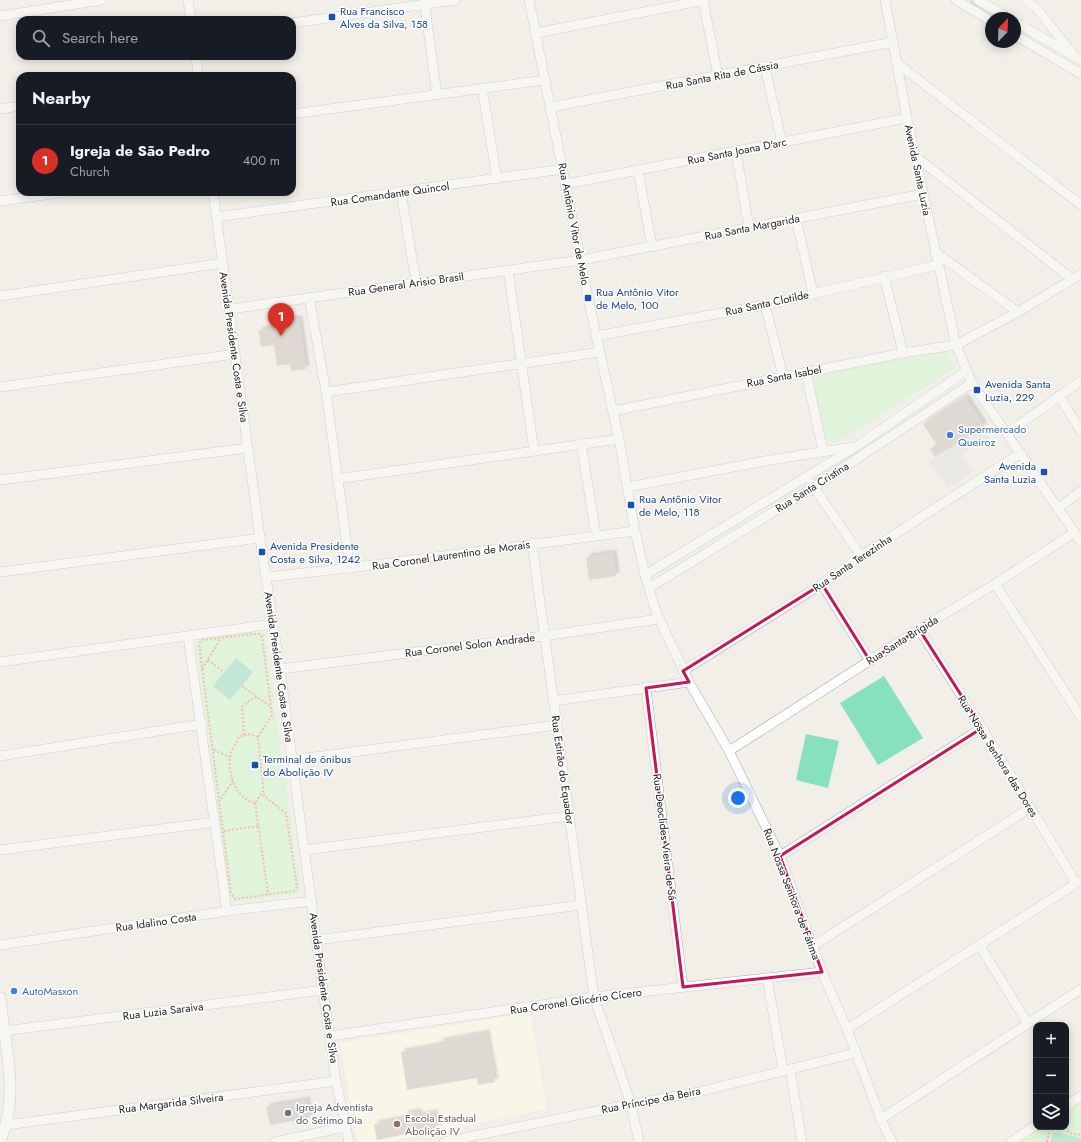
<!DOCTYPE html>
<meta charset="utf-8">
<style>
body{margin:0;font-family:Jost,sans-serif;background:#20242c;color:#f1f3f6}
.controls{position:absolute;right:12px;bottom:12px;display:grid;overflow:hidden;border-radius:8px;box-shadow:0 2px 10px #0003}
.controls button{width:36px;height:36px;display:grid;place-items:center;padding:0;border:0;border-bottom:1px solid #363941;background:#171b24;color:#f1f3f6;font:20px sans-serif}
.compass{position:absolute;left:985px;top:12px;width:36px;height:36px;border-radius:50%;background:#171b24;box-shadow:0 2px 10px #0003;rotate:23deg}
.you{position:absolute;left:738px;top:798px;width:14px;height:14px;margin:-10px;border:3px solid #fff;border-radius:50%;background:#1a73e8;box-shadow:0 0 0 6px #1a73e833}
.badge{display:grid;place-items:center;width:26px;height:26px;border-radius:50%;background:#d93025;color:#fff;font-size:13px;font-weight:700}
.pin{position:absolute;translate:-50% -33px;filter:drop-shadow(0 1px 2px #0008)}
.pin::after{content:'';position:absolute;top:21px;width:14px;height:12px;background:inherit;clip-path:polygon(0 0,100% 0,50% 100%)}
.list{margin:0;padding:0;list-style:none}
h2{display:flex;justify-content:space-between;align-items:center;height:52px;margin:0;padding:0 16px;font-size:17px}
h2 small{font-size:13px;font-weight:400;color:#9ea1a6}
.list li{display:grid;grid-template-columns:26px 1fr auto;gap:12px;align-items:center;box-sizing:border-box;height:72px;padding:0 16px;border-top:1px solid #363941}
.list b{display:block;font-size:15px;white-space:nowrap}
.list p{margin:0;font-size:13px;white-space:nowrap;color:#9ea1a6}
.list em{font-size:13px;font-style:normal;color:#9ea1a6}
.icon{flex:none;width:22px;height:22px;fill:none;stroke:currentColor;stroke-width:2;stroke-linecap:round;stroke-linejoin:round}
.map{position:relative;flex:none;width:1081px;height:1142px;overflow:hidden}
.search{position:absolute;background:#171b24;box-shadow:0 2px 10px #0003;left:16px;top:16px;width:280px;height:44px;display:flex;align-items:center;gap:10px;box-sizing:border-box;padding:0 14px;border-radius:12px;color:#9ea1a6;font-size:15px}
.panel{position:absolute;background:#171b24;box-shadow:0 2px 10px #0003;left:16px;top:72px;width:280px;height:124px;border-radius:12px}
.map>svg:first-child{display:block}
.education{fill:#fffee5}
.park{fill:#c7faca}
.pitch{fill:#87e1bc}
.parking{fill:#e2e2e2}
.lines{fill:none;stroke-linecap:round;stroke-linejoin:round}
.canal{stroke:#a9d4df;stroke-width:11}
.building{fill:#c7beb8;filter:url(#shadow)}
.minor-casing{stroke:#a9a9a9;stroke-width:10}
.tertiary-casing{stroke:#a9a9a9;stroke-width:12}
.path{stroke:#fb7c71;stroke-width:2;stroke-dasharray:2 2;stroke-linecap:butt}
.minor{stroke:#fff;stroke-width:9}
.tertiary{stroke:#fff;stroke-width:11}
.marked{fill:none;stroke:#c2185b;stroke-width:3;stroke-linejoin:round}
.transit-dot{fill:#1a4fb4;stroke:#fff;stroke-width:1.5}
.shop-dot{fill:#3f7fe0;stroke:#fff;stroke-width:1.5}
.worship-dot{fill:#6b7280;stroke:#fff;stroke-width:1.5}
.education-dot{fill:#8d6e63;stroke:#fff;stroke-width:1.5}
.labels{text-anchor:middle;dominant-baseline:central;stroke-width:3;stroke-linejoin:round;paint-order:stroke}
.transit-label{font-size:11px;fill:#164399;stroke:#fff;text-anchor:start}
.street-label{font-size:11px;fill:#222;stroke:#fff}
.shop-label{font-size:11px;fill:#366cbe;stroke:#fff;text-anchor:start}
.worship-label{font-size:11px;fill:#5b616d;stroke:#fff;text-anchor:start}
.education-label{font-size:11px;fill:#785e54;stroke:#fff;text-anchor:start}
</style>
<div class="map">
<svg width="1081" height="1142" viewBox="0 0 1081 1142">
<defs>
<filter id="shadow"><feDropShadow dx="3.5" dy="-3.5" stdDeviation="1" flood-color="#0004"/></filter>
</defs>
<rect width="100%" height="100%" fill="#f2efe9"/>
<polygon class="education" points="530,1013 547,1109 386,1142 358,1142 340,1043"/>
<g class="park">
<polygon points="947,350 955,368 835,444 826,440 811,376"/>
<polygon points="254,631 265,634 300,887 299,892 295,894 234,902 229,894 196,644 198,639 201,637"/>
<polygon points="1081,1101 1081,1142 1021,1142 1043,1127 1066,1127 1066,1112"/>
</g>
<g class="pitch">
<polygon points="236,658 253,672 230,700 213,686"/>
<polygon points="884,676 923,738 878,765 840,703"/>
<polygon points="806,734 839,741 828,788 796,780"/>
<polygon points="1053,1132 1081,1138 1081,1142 1051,1142"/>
</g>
<polygon class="parking" points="984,426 991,436 962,455 973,472 948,489 929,461"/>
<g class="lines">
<polyline class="canal" points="974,5 995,18"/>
</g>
<g class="building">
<polygon points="299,319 306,369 291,371 290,364 277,366 274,345 261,347 259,330 287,327 286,320"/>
<polygon points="965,397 984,426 935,457 930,449 937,445 923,424"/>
<polygon points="613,553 616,576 589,580 586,557"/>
<polygon points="486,1033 495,1082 478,1085 477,1078 407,1090 401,1052 440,1045 439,1042"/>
<polygon points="306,1100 310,1118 270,1125 266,1107"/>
<polygon points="418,1112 419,1116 434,1113 437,1128 377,1140 374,1124 405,1118 404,1114"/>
</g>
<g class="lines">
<g class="minor-casing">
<g id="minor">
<polyline points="188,0 191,20"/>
<polyline points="424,0 437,95"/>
<polyline points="529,0 588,298 619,439 635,531 645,575 656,612 689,682 729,751 780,856 822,972 847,1029 881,1119 892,1142"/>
<polyline points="703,0 718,76"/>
<polyline points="885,0 907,118 956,345 972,383 1081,542"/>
<polyline points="956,0 991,21"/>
<polyline points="978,0 1009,18"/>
<polyline points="1026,0 1038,10 1072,53"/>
<polyline points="0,16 102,0"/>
<polyline points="1015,22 1081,60"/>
<polyline points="292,23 455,0"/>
<polyline points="536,33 705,0"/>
<polyline points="1015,35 1081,74"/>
<polyline points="196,56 198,76"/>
<polyline points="898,64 1081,205"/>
<polyline points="765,67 782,143"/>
<polyline points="482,88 497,179"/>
<polyline points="551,107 893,42"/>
<polyline points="0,109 20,106"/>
<polyline points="292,114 545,80"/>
<polyline points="736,152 749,228"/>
<polyline points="915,156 1072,279"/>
<polyline points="638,170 652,247"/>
<polyline points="566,184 907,118"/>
<polyline points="213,192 260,538 280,669 323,990 336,1081 349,1142"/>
<polyline points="401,192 416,282"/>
<polyline points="0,201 67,192"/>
<polyline points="216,217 563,169"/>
<polyline points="796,219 813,293"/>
<polyline points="935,252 1018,312"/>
<polyline points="508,270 534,451"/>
<polyline points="884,276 903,353"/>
<polyline points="0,296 223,263"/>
<polyline points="309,297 326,392 350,568"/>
<polyline points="765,305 783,376"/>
<polyline points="230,309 581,260 923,194"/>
<polyline points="596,336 765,305 938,265"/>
<polyline points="806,372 823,451"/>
<polyline points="0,387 235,354"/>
<polyline points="326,392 600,352"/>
<polyline points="1059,396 1081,431"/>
<polyline points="613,411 903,353 956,345 1018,312 1081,274"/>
<polyline points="1007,433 1081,381"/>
<polyline points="581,443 596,535"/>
<polyline points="337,479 619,439"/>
<polyline points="0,480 248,448"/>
<polyline points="811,483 861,556"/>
<polyline points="628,487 770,460 853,447"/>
<polyline points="1058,508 1081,491"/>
<polyline points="532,543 594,997 631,1104 639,1142"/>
<polyline points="0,572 260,538"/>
<polyline points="645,575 857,446 966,371"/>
<polyline points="266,577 350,568 635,531"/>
<polyline points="822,584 870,661"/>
<polyline points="995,584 1081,717"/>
<polyline points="649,588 814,487 972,383"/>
<polyline points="919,629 982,728 1076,883"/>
<polyline points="188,636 227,911"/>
<polyline points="0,662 273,624"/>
<polyline points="280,669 544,636 658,619"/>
<polyline points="683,671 822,584 861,556 1021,453"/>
<polyline points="646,688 683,987"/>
<polyline points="553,701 689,682"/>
<polyline points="729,751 919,629 995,584 1075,532"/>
<polyline points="0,756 202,724"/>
<polyline points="292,760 557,725"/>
<polyline points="0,850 215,822"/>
<polyline points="305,850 569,816"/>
<polyline points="780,856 982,728"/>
<polyline points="317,940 581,905"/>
<polyline points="0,945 227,911 312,901"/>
<polyline points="813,946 1030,808"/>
<polyline points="980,946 1028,1024"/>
<polyline points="767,978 783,1070"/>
<polyline points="847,1029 1080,881"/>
<polyline points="4,1031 323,990"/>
<polyline points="330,1036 594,997 822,972"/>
<polyline points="790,1069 802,1142"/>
<polyline points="1066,1106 1081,1096"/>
<polyline points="881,1119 1081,989"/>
<polyline points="6,1125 336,1081"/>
<polyline points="275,1142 345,1127"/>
<polyline points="444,1142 631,1104 694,1093 855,1053"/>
<polyline points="1011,1142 1036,1125"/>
</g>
</g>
<g class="tertiary-casing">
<path id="tertiary" d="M0,998C5,1046 20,1095 0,1141"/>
</g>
<g class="path">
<polygon points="254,634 260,634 262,637 272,715 258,737 264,796 286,813 297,887 294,891 235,899 231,893 199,644 202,640"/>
<polyline points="208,660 224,672"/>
<polyline points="202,669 220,640"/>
<polyline points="242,686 271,707"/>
<polyline points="244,735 242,707 251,699 257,697"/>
<path d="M258,737L248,734L239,737C236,744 231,750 230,757C228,775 236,799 255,803L263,791"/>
<polyline points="214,750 230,757"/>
<polyline points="221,799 233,781"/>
<polyline points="255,803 268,894"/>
<polyline points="224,831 258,826"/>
<polyline points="1066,1127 1069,1133 1081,1135"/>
<polyline points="1047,1142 1050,1127"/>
</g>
<use href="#minor" class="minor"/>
<use href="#tertiary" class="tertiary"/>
</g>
<path d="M0 0H1081V1142H0ZM822,584L870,661L919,629L982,728L780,856L822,972L683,987L646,688L689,682L683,671Z" fill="#f2efe9" fill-opacity=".55" fill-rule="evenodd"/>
<path class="marked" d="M822,584L870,661L919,629L982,728L780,856L822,972L683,987L646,688L689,682L683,671Z"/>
<g class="transit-dot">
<rect x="328" y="13" width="8" height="8" rx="2"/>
<rect x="584" y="294" width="8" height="8" rx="2"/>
<rect x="973" y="386" width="8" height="8" rx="2"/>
<rect x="1040" y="468" width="8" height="8" rx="2"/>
<rect x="627" y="501" width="8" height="8" rx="2"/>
<rect x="258" y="548" width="8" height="8" rx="2"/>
<rect x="251" y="761" width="8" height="8" rx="2"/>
</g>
<g class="shop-dot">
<circle cx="950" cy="435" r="4"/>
<circle cx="14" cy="991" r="4"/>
</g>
<circle class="worship-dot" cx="288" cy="1113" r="4"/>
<circle class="education-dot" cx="397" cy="1124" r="4"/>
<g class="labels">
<g class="transit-label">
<text x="340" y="11">Rua Francisco<tspan x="340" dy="13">Alves da Silva, 158</tspan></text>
<text x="596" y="292">Rua Antônio Vitor<tspan x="596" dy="13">de Melo, 100</tspan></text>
<text x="985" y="384">Avenida Santa<tspan x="985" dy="13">Luzia, 229</tspan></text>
<text x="1036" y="466" text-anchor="end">Avenida<tspan x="1036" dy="13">Santa Luzia</tspan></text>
<text x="639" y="499">Rua Antônio Vitor<tspan x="639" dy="13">de Melo, 118</tspan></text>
<text x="270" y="546">Avenida Presidente<tspan x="270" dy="13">Costa e Silva, 1242</tspan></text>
<text x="263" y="759">Terminal de õnibus<tspan x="263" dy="13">do Abolição IV</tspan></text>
</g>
<g class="street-label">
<text transform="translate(722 75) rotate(-11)">Rua Santa Rita de Cássia</text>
<text transform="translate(737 151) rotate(-11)">Rua Santa Joana D'arc</text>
<text transform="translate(918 170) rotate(78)">Avenida Santa Luzia</text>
<text transform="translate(390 194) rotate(-8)">Rua Comandante Quincol</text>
<text transform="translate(574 224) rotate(79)">Rua Antônio Vitor de Melo</text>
<text transform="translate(752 227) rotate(-11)">Rua Santa Margarida</text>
<text transform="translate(406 284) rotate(-8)">Rua General Arisio Brasil</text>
<text transform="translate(767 303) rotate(-12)">Rua Santa Clotilde</text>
<text transform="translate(234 347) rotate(82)">Avenida Presidente Costa e Silva</text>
<text transform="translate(784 376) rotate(-11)">Rua Santa Isabel</text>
<text transform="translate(812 487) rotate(-32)">Rua Santa Cristina</text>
<text transform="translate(451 555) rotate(-8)">Rua Coronel Laurentino de Morais</text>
<text transform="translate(852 563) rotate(-34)">Rua Santa Terezinha</text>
<text transform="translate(902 640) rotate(-32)">Rua Santa Brígida</text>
<text transform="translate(470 645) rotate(-7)">Rua Coronel Solon Andrade</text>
<text transform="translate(279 667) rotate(82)">Avenida Presidente Costa e Silva</text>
<text transform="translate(998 756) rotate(58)">Rua Nossa Senhora das Dores</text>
<text transform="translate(563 770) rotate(82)">Rua Estirão do Equador</text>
<text transform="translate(665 837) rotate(83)">Rua Deoclides Vieira de Sá</text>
<text transform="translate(792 894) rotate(69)">Rua Nossa Senhora de Fátima</text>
<text transform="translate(156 922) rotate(-8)">Rua Idalino Costa</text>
<text transform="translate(324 988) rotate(82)">Avenida Presidente Costa e Silva</text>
<text transform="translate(576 1001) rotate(-8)">Rua Coronel Glicério Cícero</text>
<text transform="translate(163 1011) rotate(-7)">Rua Luzia Saraiva</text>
<text transform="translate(651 1100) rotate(-11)">Rua Príncipe da Beira</text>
<text transform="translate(171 1103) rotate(-7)">Rua Margarida Silveira</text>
</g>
<g class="shop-label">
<text x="958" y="429">Supermercado<tspan x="958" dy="13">Queiroz</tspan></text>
<text x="22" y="991">AutoMasxon</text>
</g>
<g class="worship-label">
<text x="296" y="1107">Igreja Adventista<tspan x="296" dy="13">do Sétimo Dia</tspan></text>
</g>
<g class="education-label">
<text x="405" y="1118">Escola Estadual<tspan x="405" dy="13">Abolição IV</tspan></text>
</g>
</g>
</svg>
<div class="controls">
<button>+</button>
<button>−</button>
<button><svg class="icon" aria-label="layers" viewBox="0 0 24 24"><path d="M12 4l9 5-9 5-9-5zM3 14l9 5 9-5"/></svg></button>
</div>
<svg class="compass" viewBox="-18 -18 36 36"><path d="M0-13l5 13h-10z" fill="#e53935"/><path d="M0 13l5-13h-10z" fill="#9ea1a6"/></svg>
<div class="you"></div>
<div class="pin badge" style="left:281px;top:336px">1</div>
<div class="search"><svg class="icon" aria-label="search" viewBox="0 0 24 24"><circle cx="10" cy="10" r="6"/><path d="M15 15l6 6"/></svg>Search here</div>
<section class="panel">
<h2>Nearby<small></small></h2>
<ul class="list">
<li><span class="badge">1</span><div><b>Igreja de São Pedro</b><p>Church</p></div><em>400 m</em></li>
</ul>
</section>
</div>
